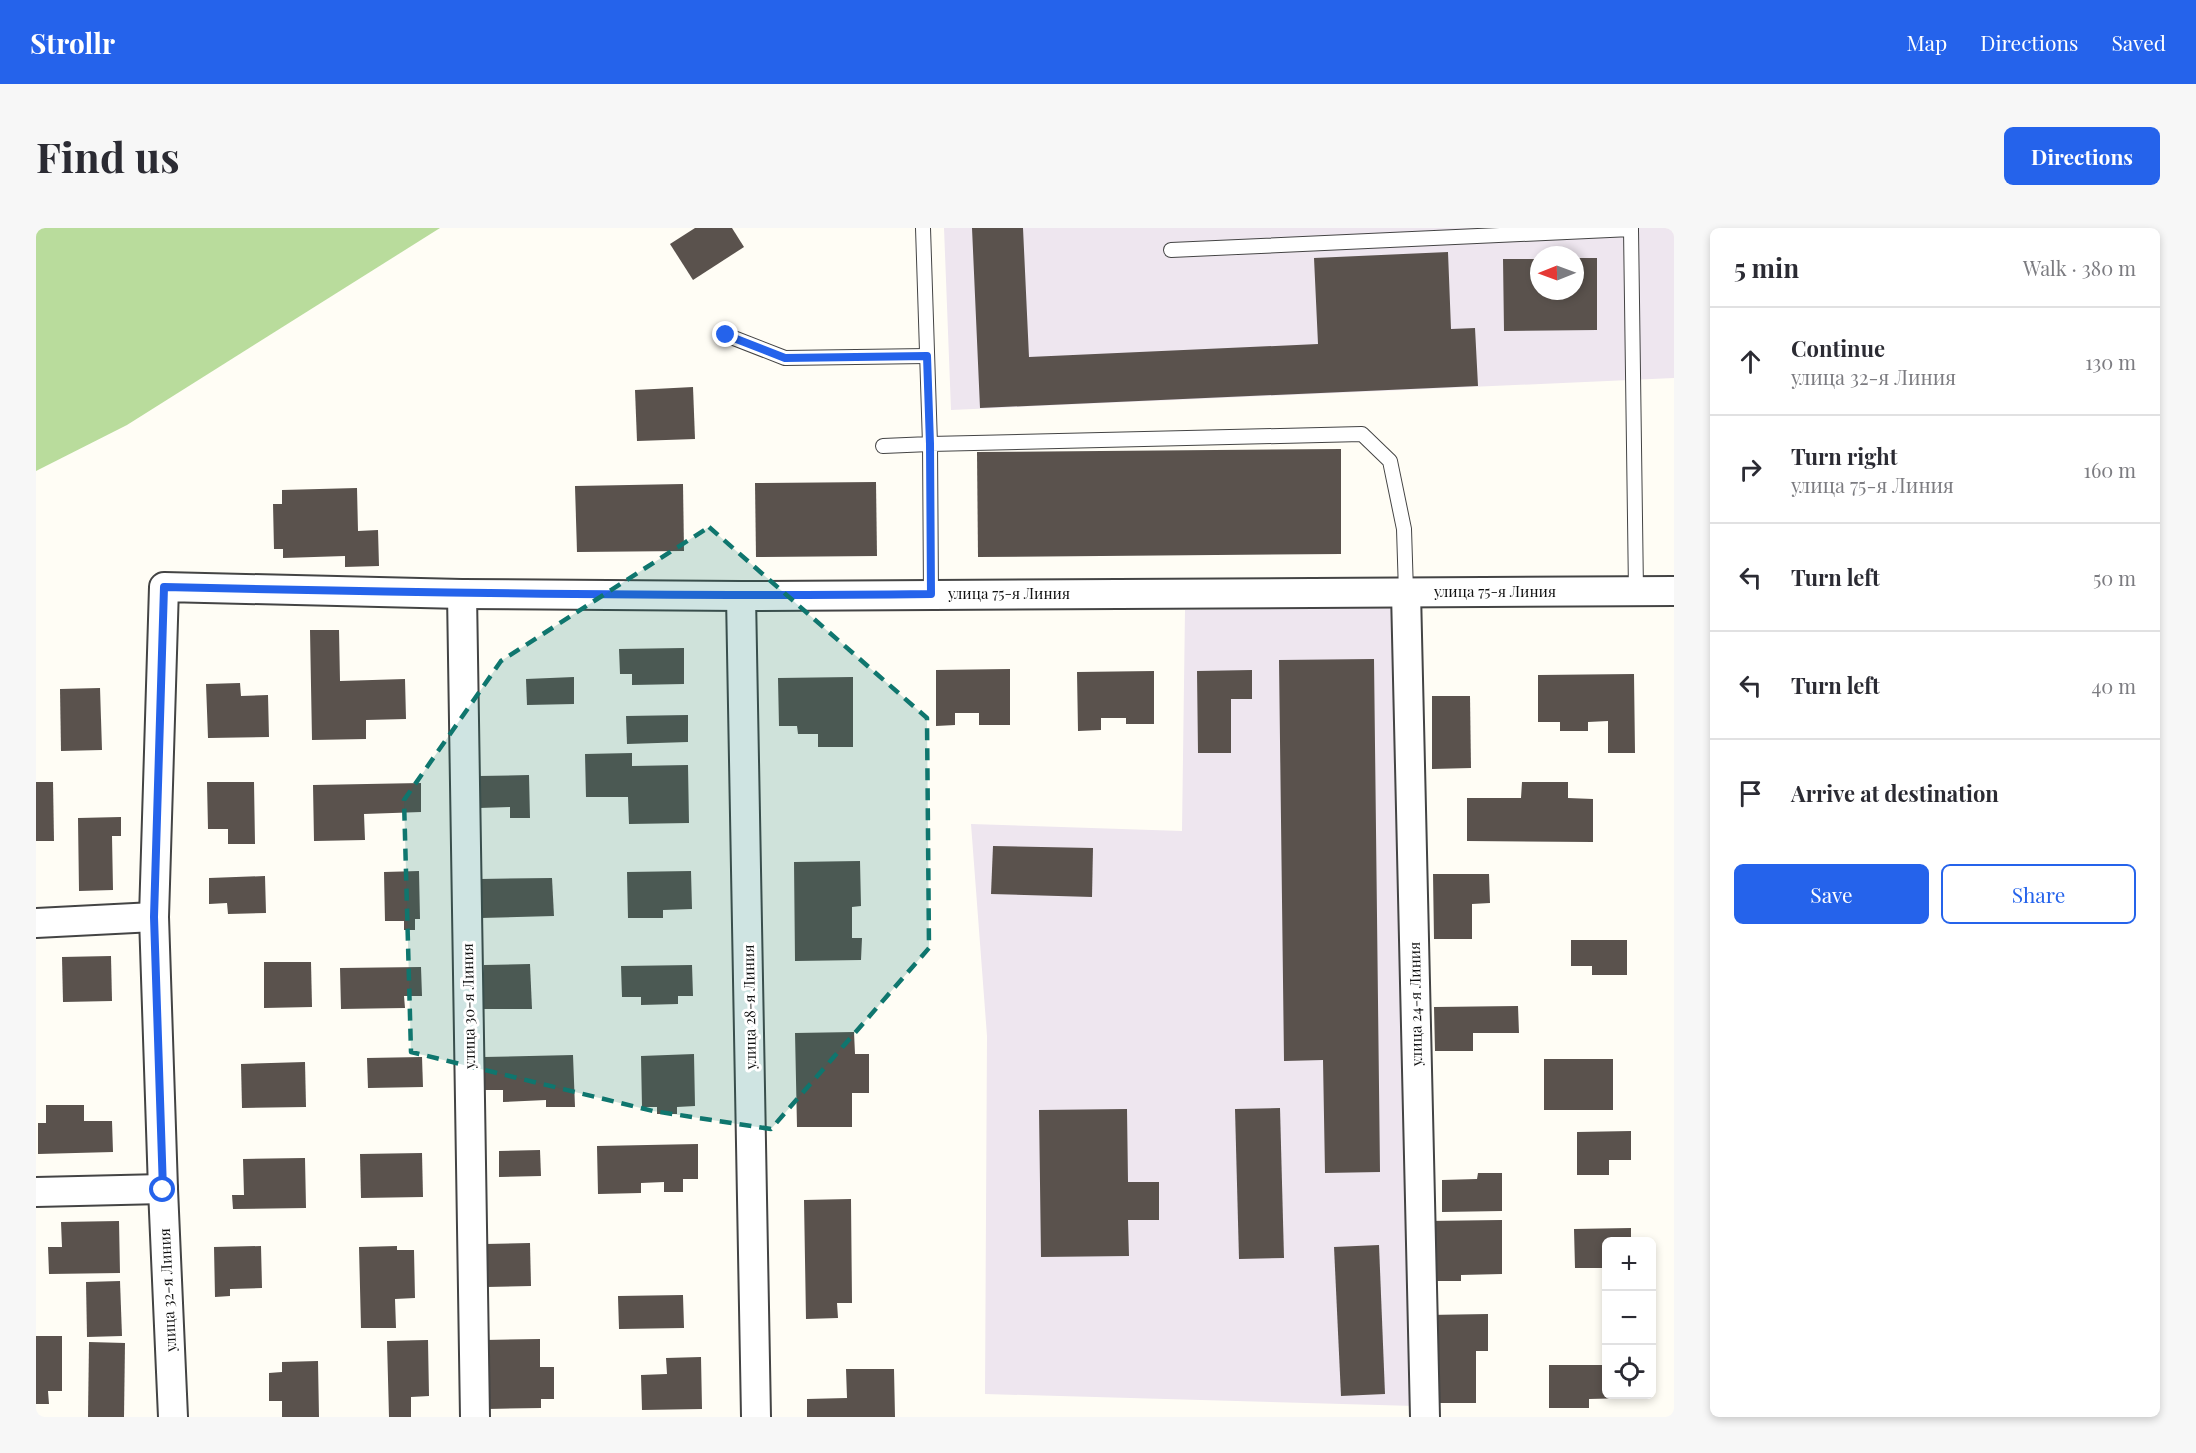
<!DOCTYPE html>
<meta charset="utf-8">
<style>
body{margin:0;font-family:"Playfair Display",serif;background:#f7f7f7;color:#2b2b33}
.controls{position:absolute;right:18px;bottom:18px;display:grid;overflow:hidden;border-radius:9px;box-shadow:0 3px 9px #0003}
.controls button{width:54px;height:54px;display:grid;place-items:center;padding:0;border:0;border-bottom:2px solid #e1e1e2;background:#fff;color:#2b2b33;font:30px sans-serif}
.compass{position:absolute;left:1494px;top:18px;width:54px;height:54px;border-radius:50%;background:#fff;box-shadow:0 3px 9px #0003;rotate:269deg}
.stop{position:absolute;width:18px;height:18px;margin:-14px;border:4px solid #2563eb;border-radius:50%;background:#fff}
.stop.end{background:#2563eb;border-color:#fff;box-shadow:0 2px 6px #0008}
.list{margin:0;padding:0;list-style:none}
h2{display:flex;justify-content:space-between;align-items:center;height:78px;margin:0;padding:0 24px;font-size:26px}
h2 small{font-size:20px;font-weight:400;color:#7c7c81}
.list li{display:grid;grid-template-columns:39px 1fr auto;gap:18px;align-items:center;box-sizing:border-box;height:108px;padding:0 24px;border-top:2px solid #e1e1e2}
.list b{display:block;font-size:22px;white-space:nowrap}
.list p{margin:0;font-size:20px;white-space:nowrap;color:#7c7c81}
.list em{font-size:20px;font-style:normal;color:#7c7c81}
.actions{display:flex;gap:12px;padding:18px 24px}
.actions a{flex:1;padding:14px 0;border:2px solid #2563eb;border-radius:9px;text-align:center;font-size:21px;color:#2563eb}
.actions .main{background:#2563eb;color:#fff}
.icon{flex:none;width:33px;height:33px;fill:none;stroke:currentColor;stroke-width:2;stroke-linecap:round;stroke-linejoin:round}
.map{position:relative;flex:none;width:1638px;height:1189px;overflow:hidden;border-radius:9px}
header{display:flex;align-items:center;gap:36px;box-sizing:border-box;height:84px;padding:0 30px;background:#2563eb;color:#fff}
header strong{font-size:28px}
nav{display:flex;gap:33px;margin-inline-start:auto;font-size:21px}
.intro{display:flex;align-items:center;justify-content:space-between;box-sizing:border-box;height:144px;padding:0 36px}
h1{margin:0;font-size:42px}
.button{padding:15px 27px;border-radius:9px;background:#2563eb;color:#fff;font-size:21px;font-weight:700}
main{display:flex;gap:36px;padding:0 36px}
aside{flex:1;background:#fff;border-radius:9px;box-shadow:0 3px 9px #0003}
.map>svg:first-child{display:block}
.industrial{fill:#eee6ef;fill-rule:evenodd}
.forest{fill:#b9dc9c}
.building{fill:#5a524d}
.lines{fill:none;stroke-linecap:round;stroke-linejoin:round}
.service-casing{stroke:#444;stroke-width:16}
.minor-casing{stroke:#444;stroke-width:32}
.service{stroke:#fff;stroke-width:14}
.minor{stroke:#fff;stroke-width:28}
.route{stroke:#2563eb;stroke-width:8}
.marked{fill:#0f766e;fill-opacity:0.2;stroke:#0f766e;stroke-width:4.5;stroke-dasharray:12 8;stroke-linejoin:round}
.labels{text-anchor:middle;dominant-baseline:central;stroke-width:6;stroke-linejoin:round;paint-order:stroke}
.street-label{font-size:15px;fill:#111;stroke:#fff}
</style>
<header>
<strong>Strollr</strong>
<nav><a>Map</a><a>Directions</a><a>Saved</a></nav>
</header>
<div class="intro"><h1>Find us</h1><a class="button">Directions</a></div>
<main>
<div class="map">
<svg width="1638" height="1189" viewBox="0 0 1638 1189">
<rect width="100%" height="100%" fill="#fffdf5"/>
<g class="industrial">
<path d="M908,0H1638V150L915,182ZM1503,27H1539V63H1503Z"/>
<polygon points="1358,379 1379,1178 949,1166 951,808 935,596 1146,603 1149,382"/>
</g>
<polygon class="forest" points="0,0 404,0 91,197 0,243"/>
<g class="building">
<polygon points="659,0 696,0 708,19 657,52 634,16"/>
<polygon points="936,0 987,0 993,129 1282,116 1278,30 1412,24 1415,101 1439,100 1442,158 944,180"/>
<polygon points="1539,30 1561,30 1561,102 1468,103 1467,31 1503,31 1503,63 1539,63"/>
<polygon points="657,159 659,211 601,213 599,162"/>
<polygon points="1305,221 1305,326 942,329 941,224"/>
<polygon points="840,254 841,328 720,329 719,255"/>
<polygon points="647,256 648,323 541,324 539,258"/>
<polygon points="321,260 322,303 342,302 343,338 309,339 309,328 247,330 247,321 238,321 237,276 246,276 246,262"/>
<polygon points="274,402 303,402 304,453 369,451 370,491 330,492 330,511 276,512"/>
<polygon points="648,420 648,456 596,457 596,446 584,446 583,421"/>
<polygon points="1338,431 1344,944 1289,945 1287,832 1248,833 1243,432"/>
<polygon points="974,441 974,497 943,497 943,485 919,485 919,497 900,498 900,442"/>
<polygon points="1216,442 1216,471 1195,471 1195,525 1162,525 1161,443"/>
<polygon points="1118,443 1118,496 1090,496 1090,490 1065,490 1065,502 1042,503 1041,444"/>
<polygon points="1598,446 1599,525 1572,525 1572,493 1552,494 1552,503 1524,503 1524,494 1502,494 1502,447"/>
<polygon points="538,449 538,476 491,477 490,451"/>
<polygon points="817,449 817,519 782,519 782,506 762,506 761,498 743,498 742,450"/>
<polygon points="204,455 205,468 232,467 233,509 172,510 170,456"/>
<polygon points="64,460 66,522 25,523 24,461"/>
<polygon points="1396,468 1434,468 1435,540 1396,541"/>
<polygon points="652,487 652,514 591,516 590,488"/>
<polygon points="596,525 596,538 652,537 653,595 593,596 592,569 550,569 549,526"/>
<polygon points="493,547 494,590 474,590 474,579 443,580 443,548"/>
<polygon points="0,554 17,554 18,613 0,613"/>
<polygon points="171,554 218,554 219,616 192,616 192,601 172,601"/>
<polygon points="1486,554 1532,554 1532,570 1557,571 1557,614 1431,613 1431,570 1485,570"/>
<polygon points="385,555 385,584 328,586 329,612 278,613 277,557"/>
<polygon points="85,589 85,608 76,608 77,662 43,663 42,590"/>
<polygon points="957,618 1057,620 1056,669 955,666"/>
<polygon points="824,633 825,678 816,679 816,710 826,710 825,732 759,733 758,634"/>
<polygon points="383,643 384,691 379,691 379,702 368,702 368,693 349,693 348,644"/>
<polygon points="655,643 656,681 627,682 627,690 592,690 591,644"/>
<polygon points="1397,646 1453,646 1454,675 1436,676 1436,711 1398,711"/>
<polygon points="229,648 230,685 192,686 191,675 173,676 173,650"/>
<polygon points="516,650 518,688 445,690 444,651"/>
<polygon points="1535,712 1591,712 1591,747 1556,747 1556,738 1535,738"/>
<polygon points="75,728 76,773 27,774 26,729"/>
<polygon points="228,734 275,734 276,779 228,780"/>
<polygon points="494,736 496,781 448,781 448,737"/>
<polygon points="656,737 657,768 642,768 642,776 605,777 605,769 586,769 585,738"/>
<polygon points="385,739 386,768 368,768 369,780 305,781 304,740"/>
<polygon points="1482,778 1483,805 1437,805 1437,823 1399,823 1398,779"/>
<polygon points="818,804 819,826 833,826 833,865 816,865 816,899 761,899 759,805"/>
<polygon points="658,826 659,878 641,879 641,886 621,886 621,879 606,879 605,828"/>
<polygon points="537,827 539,879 510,879 510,872 467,874 467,862 449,862 448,829"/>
<polygon points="386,829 387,859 332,860 331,830"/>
<rect x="1508" y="831" width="69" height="51"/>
<polygon points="269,834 270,879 206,880 205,836"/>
<polygon points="10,877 48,877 48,893 76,893 77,924 2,926 2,895 10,895"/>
<polygon points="1244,880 1248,1030 1203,1031 1199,881"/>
<polygon points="1091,881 1092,954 1123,954 1123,992 1092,992 1093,1028 1005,1029 1003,882"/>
<polygon points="1595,903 1595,932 1573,932 1573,947 1541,947 1541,904"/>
<polygon points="662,916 662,951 647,951 647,964 628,964 628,954 605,955 605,965 562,966 561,918"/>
<polygon points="504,922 505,948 463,949 463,923"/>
<polygon points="386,925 387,969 325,970 324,926"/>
<polygon points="269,930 270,980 197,981 196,967 208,967 207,931"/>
<polygon points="1442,945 1466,945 1466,983 1406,984 1406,952 1441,951"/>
<polygon points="815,971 816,1075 801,1075 802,1090 770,1091 768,972"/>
<polygon points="1466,992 1466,1046 1425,1047 1425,1053 1391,1053 1390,993"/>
<polygon points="83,993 84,1045 13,1046 12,1019 26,1019 25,994"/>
<polygon points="1595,1000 1595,1014 1570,1014 1570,1040 1539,1040 1538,1001"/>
<polygon points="494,1015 495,1058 450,1059 449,1016"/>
<polygon points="1343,1017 1349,1166 1305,1168 1298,1019"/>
<polygon points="225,1018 226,1060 194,1061 194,1068 179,1069 178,1019"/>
<polygon points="361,1018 361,1022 378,1022 379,1070 359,1071 360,1100 325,1100 323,1019"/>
<polygon points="84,1053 86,1108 51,1109 50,1054"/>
<polygon points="647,1067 648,1100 583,1101 582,1068"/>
<polygon points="1452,1086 1452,1123 1440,1123 1440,1175 1392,1175 1391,1087"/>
<polygon points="0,1108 26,1108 26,1163 12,1163 13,1176 0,1176"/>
<polygon points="504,1111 504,1139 518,1139 518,1171 505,1171 505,1180 451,1181 449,1112"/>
<polygon points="392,1112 393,1168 375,1169 375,1189 353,1189 351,1113"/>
<polygon points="53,1114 89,1115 88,1189 52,1189"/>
<polygon points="665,1129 666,1181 606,1182 605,1147 631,1146 630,1130"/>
<polygon points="282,1133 283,1189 246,1189 246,1173 233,1173 233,1145 246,1144 246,1134"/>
<polygon points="1513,1137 1570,1137 1570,1166 1592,1166 1593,1170 1553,1171 1553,1180 1513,1180"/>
<polygon points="810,1141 858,1141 859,1189 771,1189 771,1171 811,1170"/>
</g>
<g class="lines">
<g class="service-casing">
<g id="service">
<polyline points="1135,22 1595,1 1600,363"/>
<polyline points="690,107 749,130 891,128"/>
<polyline points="847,218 894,216 887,0"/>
<polyline points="895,366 894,216 1326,206 1354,233 1368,301 1370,364"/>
</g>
</g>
<g class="minor-casing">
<g id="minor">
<polyline points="1370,364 1389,1189"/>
<polyline points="426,366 439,1189"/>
<polyline points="705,368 720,1189"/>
<polyline points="0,695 118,689"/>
<polyline points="0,964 127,961"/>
<polyline points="137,1189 127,961 118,689 128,359 426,366 705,368 1638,363"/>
</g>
</g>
<use href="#service" class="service"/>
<use href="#minor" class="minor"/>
</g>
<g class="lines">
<path class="route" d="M127,962L118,689L128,359C383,365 639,369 895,366L894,216L891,128L749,130L690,107"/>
</g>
<path class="marked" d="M673,299L891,490L893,720L735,901L617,883L375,824L368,572L465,433Z"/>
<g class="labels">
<g class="street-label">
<text x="1459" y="363">улица 75-я Линия</text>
<text x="973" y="365">улица 75-я Линия</text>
<text transform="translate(1379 776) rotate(-91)">улица 24-я Линия</text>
<text transform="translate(432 778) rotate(-91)">улица 30-я Линия</text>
<text transform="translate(713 779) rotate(-91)">улица 28-я Линия</text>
<text transform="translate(131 1062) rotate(-93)">улица 32-я Линия</text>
</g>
</g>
</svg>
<div class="controls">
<button>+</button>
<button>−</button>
<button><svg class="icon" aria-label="locate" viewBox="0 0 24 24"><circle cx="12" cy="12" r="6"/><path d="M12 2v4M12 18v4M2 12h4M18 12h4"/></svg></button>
</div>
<svg class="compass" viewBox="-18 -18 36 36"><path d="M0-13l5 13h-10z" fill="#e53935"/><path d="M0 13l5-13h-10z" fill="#7c7c81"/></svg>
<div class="stop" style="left:127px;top:962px"></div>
<div class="stop end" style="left:690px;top:107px"></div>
</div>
<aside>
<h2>5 min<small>Walk · 380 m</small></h2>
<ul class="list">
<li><svg class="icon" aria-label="ahead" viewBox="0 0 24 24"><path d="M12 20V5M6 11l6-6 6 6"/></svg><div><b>Continue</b><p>улица 32-я Линия</p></div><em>130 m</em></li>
<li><svg class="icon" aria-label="right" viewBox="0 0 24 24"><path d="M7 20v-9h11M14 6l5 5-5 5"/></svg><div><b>Turn right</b><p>улица 75-я Линия</p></div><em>160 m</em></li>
<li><svg class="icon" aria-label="left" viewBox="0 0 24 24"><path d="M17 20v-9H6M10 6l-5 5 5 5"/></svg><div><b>Turn left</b></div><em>50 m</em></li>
<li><svg class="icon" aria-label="left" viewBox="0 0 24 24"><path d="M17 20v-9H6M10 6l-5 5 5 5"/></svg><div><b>Turn left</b></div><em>40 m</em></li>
<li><svg class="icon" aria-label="arrive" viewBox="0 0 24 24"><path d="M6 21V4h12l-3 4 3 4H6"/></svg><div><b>Arrive at destination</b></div></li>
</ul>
<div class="actions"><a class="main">Save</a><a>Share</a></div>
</aside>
</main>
